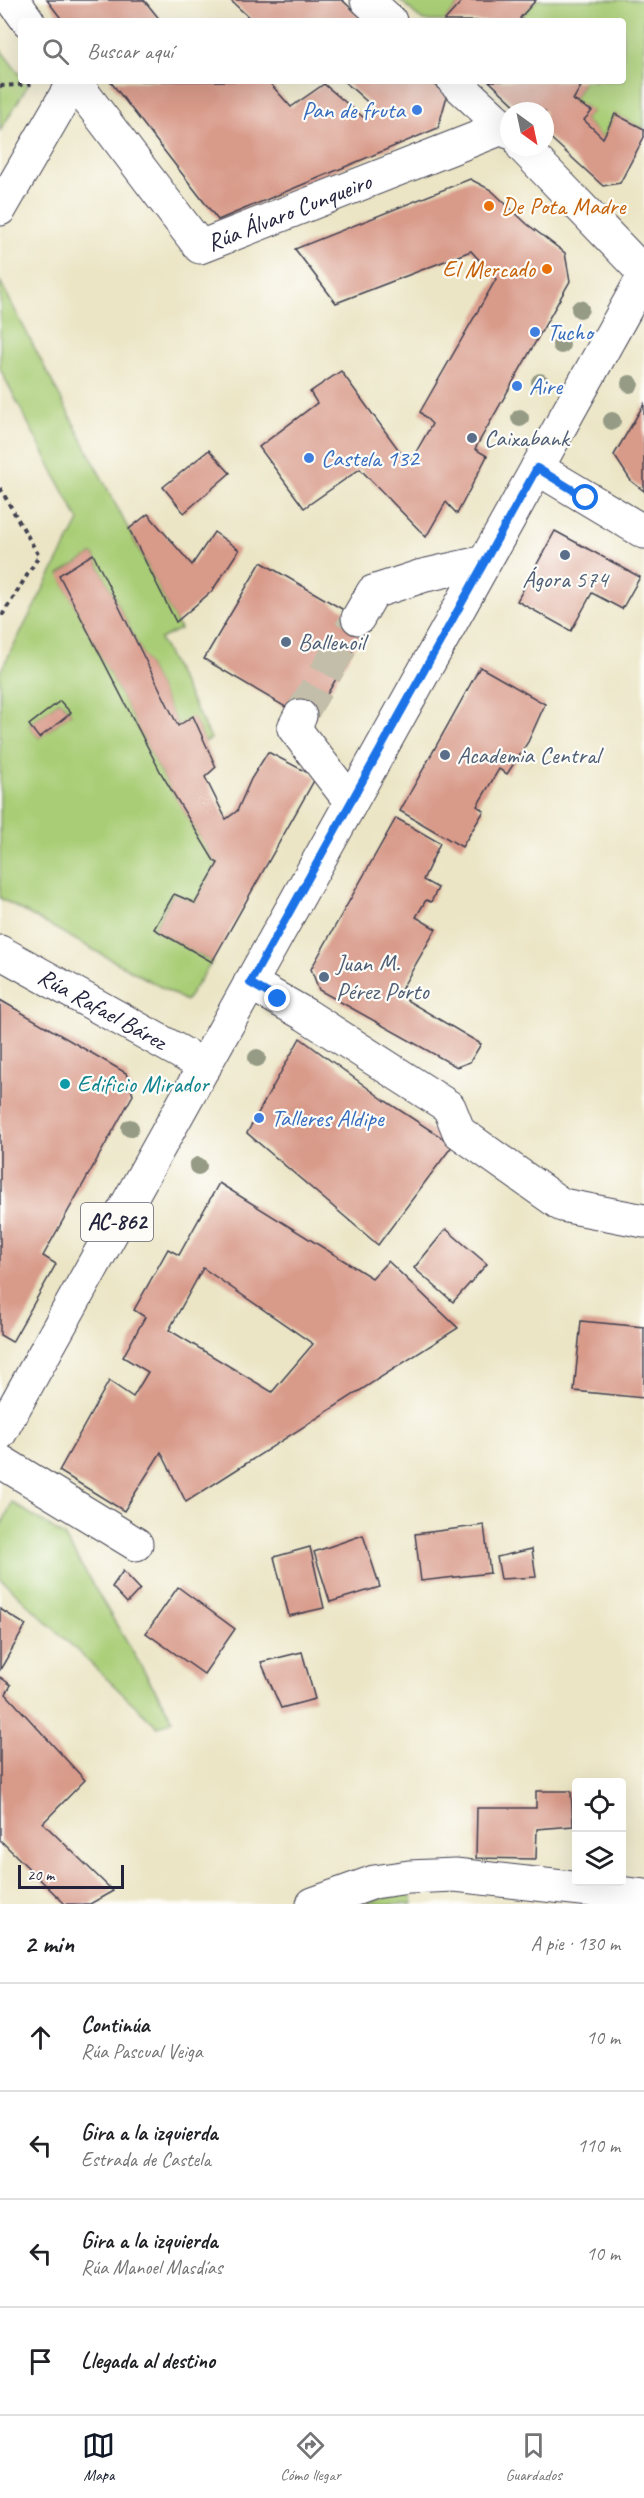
<!DOCTYPE html>
<html lang="es">
<meta charset="utf-8">
<style>
body{margin:0;font-family:Caveat,sans-serif;background:#f6f6f6;color:#202124}
.controls{position:absolute;right:18px;bottom:18px;display:grid;overflow:hidden;border-radius:6px;box-shadow:0 6px 24px #0002}
.controls button{width:54px;height:54px;display:grid;place-items:center;padding:0;border:0;border-bottom:2px solid #e0e0e0;background:#fff;color:#202124;font:30px sans-serif}
.compass{position:absolute;left:500px;top:102px;width:54px;height:54px;border-radius:50%;background:#fff;box-shadow:0 6px 24px #0002;rotate:147deg}
.scale{position:absolute;left:18px;bottom:15px;width:106px;box-sizing:border-box;padding-left:6px;border:3px solid #22223b;border-top:0;font-size:16px;line-height:21px;white-space:nowrap;color:#22223b;-webkit-text-stroke:4px #fdfcf7;paint-order:stroke}
.stop{position:absolute;width:18px;height:18px;margin:-14px;border:4px solid #1a73e8;border-radius:50%;background:#fff}
.stop.end{background:#1a73e8;border-color:#fff;box-shadow:0 2px 6px #0008}
.list{margin:0;padding:0;list-style:none}
h2{display:flex;justify-content:space-between;align-items:center;height:78px;margin:0;padding:0 24px;font-size:26px}
h2 small{font-size:20px;font-weight:400;color:#757577}
.list li{display:grid;grid-template-columns:39px 1fr auto;gap:18px;align-items:center;box-sizing:border-box;height:108px;padding:0 24px;border-top:2px solid #e0e0e0}
.list b{display:block;font-size:22px;white-space:nowrap}
.list p{margin:0;font-size:20px;white-space:nowrap;color:#757577}
.list em{font-size:20px;font-style:normal;color:#757577}
.icon{flex:none;width:33px;height:33px;fill:none;stroke:currentColor;stroke-width:2;stroke-linecap:round;stroke-linejoin:round}
.map{position:relative;flex:none;width:644px;height:1904px;overflow:hidden}
.search{position:absolute;background:#fff;box-shadow:0 6px 24px #0002;left:18px;right:18px;top:18px;height:66px;display:flex;align-items:center;gap:15px;box-sizing:border-box;padding:0 21px;border-radius:6px;color:#757577;font-size:22px}
.sheet{height:510px;background:#fff}
nav{display:flex;justify-content:space-around;align-items:center;box-sizing:border-box;height:84px;border-top:2px solid #e0e0e0;background:#fff;font-size:16px;color:#757577}
nav a{display:grid;justify-items:center;gap:3px}
nav .on{color:#111827}
.map>svg:first-child{display:block}
.grass{fill:#a9cd76;stroke:#667858;stroke-width:1.5;fill-rule:evenodd}
.building{fill:#d89a89;fill-rule:evenodd}
.lines{fill:none;stroke-linecap:round;stroke-linejoin:round}
.minor-tunnel{stroke:#c3bea9;stroke-width:33;stroke-dasharray:33 16;stroke-linecap:butt}
.minor-casing{stroke:#403f50;stroke-width:35}
.major-casing{stroke:#403f50;stroke-width:35}
.path{stroke:#403f50;stroke-width:4;stroke-dasharray:4.5 4.5;stroke-linecap:butt}
.minor{stroke:#fff;stroke-width:33}
.major{stroke:#fff;stroke-width:33}
.tree{fill:#969b85}
.route{stroke:#1a73e8;stroke-width:8}
.shop-dot{fill:#3f7fe0;stroke:#fdfcf7;stroke-width:2}
.food-dot{fill:#e8710a;stroke:#fdfcf7;stroke-width:2}
.service-dot{fill:#5c6f8a;stroke:#fdfcf7;stroke-width:2}
.culture-dot{fill:#0f9aa8;stroke:#fdfcf7;stroke-width:2}
.labels{text-anchor:middle;dominant-baseline:central;stroke-width:4.5;stroke-linejoin:round;paint-order:stroke}
.shield{fill:#fdfcf7;stroke:#646373;stroke-width:1.5}
.shield-label{font-size:22px;font-weight:bold;fill:#22223b}
.shop-label{font-size:24px;fill:#366cbe;stroke:#fdfcf7;text-anchor:start}
.food-label{font-size:24px;fill:#c56008;stroke:#fdfcf7;text-anchor:start}
.street-label{font-size:24px;fill:#22223b;stroke:#fdfcf7}
.service-label{font-size:24px;fill:#4e5e75;stroke:#fdfcf7;text-anchor:start}
.culture-label{font-size:24px;fill:#0d838f;stroke:#fdfcf7;text-anchor:start}
</style>
<div class="map">
<svg width="644" height="1904" viewBox="0 0 644 1904">
<rect width="100%" height="100%" fill="#fdfcf7"/>
<filter id="ink" filterUnits="userSpaceOnUse"><feTurbulence type="fractalNoise" baseFrequency=".0167" numOctaves="2"/><feDisplacementMap in="SourceGraphic" scale="12" xChannelSelector="R" yChannelSelector="G"/><feConvolveMatrix kernelMatrix="1 2 1 2 8 2 1 2 1" color-interpolation-filters="sRGB"/></filter>
<filter id="wash" filterUnits="userSpaceOnUse"><feTurbulence type="fractalNoise" baseFrequency=".008" numOctaves="4" result="noise"/><feDisplacementMap in="SourceGraphic" scale="24" xChannelSelector="R" yChannelSelector="G"/><feGaussianBlur stdDeviation="1.35" result="paint"/><feColorMatrix in="noise" values="0 0 0 0 0 0 0 0 0 0 0 0 0 0 0 0 0 1.4 0 .05"/><feComposite in="paint" operator="in"/></filter>
<g filter="url(#wash)">
<rect width="100%" height="100%" fill="#ebe5c5"/>
<g class="grass">
<polygon points="400,0 463,0 444,21 423,21"/>
<polygon points="536,0 644,0 644,129 615,114 603,138 584,120 592,111 573,100 584,81 623,81 623,21 582,21 579,19 577,21 523,21 520,18"/>
<polygon points="0,49 21,76 21,81 25,81 28,85 0,131"/>
<path d="M0,281L180,629L160,639L211,739L205,742L193,717L178,726L93,554L59,574L161,773L214,861L218,863L195,903L173,894L154,929L212,962L186,1001L0,898V672L79,521L0,369ZM60,701L71,713L39,738L29,725Z"/>
<polygon points="12,1502 64,1536 173,1720 158,1727 0,1578 0,1529"/>
<polygon points="410,1892 413,1904 361,1904 367,1902"/>
</g>
<g id="blocks">
<g class="building">
<polygon points="47,0 144,0 161,21 63,21"/>
<polygon points="230,0 342,0 365,21 253,21"/>
<polygon points="463,0 536,0 520,18 523,21 444,21"/>
<polygon points="110,81 268,81 291,107 324,84 321,81 328,81 324,84 363,117 373,107 344,81 430,81 447,96 438,128 218,220"/>
<polygon points="489,81 584,81 573,100 592,111 584,120 603,138 615,114 644,129 644,137 620,183 603,186 545,133 545,111 521,111"/>
<polygon points="470,179 491,190 527,224 565,253 570,281 475,449 487,456 457,514 446,502 426,537 360,469 304,508 259,447 317,403 310,392 341,371 409,464 432,424 420,412 496,279 471,251 336,303 295,249"/>
<polygon points="644,404 644,491 631,481 614,455"/>
<polygon points="209,450 230,473 184,513 163,487"/>
<polygon points="148,514 192,565 214,532 239,550 212,591 176,622 129,529"/>
<polygon points="555,531 640,577 622,609 592,593 571,631 517,601"/>
<polygon points="93,554 178,726 193,716 216,767 205,777 226,819 237,811 251,779 268,752 316,777 212,962 154,929 174,894 195,903 218,863 214,861 161,773 59,575"/>
<polygon points="261,562 368,624 311,722 204,659"/>
<polygon points="480,667 545,704 528,742 507,774 499,769 477,806 484,811 462,847 400,811"/>
<polygon points="60,701 71,713 39,738 29,725"/>
<polygon points="396,818 440,843 423,880 438,888 431,902 426,900 416,917 436,929 398,995 481,1044 470,1062 457,1067 319,990 311,969"/>
<polygon points="0,1000 126,1073 133,1095 43,1256 56,1264 12,1342 0,1335"/>
<polygon points="300,1038 384,1100 453,1145 378,1245 247,1133"/>
<path d="M219,1183L372,1278L388,1261L458,1328L186,1502L161,1452L124,1511L59,1471L109,1381L133,1397L148,1372L123,1357L145,1317L134,1310L168,1249L179,1255ZM203,1268L313,1344L272,1392L169,1330Z"/>
<polygon points="446,1229 487,1264 453,1302 414,1268"/>
<polygon points="581,1321 644,1327 644,1398 574,1391"/>
<polygon points="484,1525 490,1573 421,1581 415,1534"/>
<polygon points="363,1535 380,1587 330,1602 314,1552"/>
<polygon points="310,1547 324,1608 289,1616 274,1557"/>
<polygon points="532,1549 536,1577 501,1579 497,1557"/>
<polygon points="123,1571 140,1589 127,1603 112,1587"/>
<polygon points="178,1587 235,1629 204,1674 146,1633"/>
<polygon points="0,1609 26,1625 0,1670"/>
<polygon points="302,1652 315,1699 281,1708 261,1662"/>
<polygon points="0,1677 11,1685 6,1694 85,1780 43,1823 113,1891 90,1904 65,1904 0,1840"/>
<polygon points="536,1791 571,1791 573,1826 537,1829 536,1859 476,1858 477,1808 536,1808"/>
</g>
</g>
</g>
<g filter="url(#ink)">
<use href="#blocks" fill-opacity="0" stroke="#403f50" stroke-width="1.5"/>
<g class="lines">
<polyline class="minor-tunnel" points="300,716 358,618"/>
<g class="minor-casing">
<g id="minor">
<polyline points="13,0 28,21"/>
<polyline points="367,0 390,21"/>
<polyline points="454,81 509,132"/>
<polyline points="523,147 644,273"/>
<path id="s1" d="M0,209L74,81L200,247L505,127"/>
<polyline points="537,468 644,532"/>
<polyline points="358,618 373,592 422,576 484,562"/>
<polyline points="300,716 294,728 351,802"/>
<path id="s2" d="M0,952L205,1066"/>
<polyline points="250,983 306,1015 449,1107 459,1132 562,1205 644,1221"/>
<polyline points="0,1461 136,1544"/>
<polyline points="313,1904 374,1882 409,1877 455,1875 644,1896"/>
</g>
</g>
<g class="major-casing">
<polyline id="major" points="0,1433 644,276"/>
</g>
<g class="path">
<polyline points="0,86 33,84"/>
<polyline points="0,488 39,556 3,614 0,613"/>
</g>
<use href="#minor" class="minor"/>
<use href="#major" class="major"/>
</g>
<g class="tree">
<circle cx="580" cy="309" r="9"/>
<circle cx="561" cy="345" r="9"/>
<circle cx="540" cy="382" r="9"/>
<circle cx="630" cy="384" r="9"/>
<circle cx="520" cy="418" r="9"/>
<circle cx="612" cy="421" r="9"/>
<circle cx="257" cy="1058" r="9"/>
<circle cx="130" cy="1128" r="9"/>
<circle cx="198" cy="1166" r="9"/>
</g>
</g>
<g class="lines" filter="url(#ink)">
<polyline class="route" points="278,999 250,983 537,468 586,498"/>
</g>
<g class="shop-dot">
<circle cx="417" cy="110" r="6"/>
<circle cx="535" cy="332" r="6"/>
<circle cx="517" cy="386" r="6"/>
<circle cx="309" cy="458" r="6"/>
<circle cx="259" cy="1118" r="6"/>
</g>
<g class="food-dot">
<circle cx="489" cy="206" r="6"/>
<circle cx="547" cy="269" r="6"/>
</g>
<g class="service-dot">
<circle cx="472" cy="438" r="6"/>
<circle cx="565" cy="555" r="6"/>
<circle cx="286" cy="642" r="6"/>
<circle cx="445" cy="755" r="6"/>
<circle cx="324" cy="977" r="6"/>
</g>
<circle class="culture-dot" cx="65" cy="1084" r="6"/>
<g class="labels">
<rect class="shield" x="81" y="1203" width="72" height="38" rx="4.5"/>
<g class="shield-label">
<text x="117" y="1222">AC-862</text>
</g>
<g class="shop-label">
<text x="405" y="110" text-anchor="end">Pan de fruta</text>
<text x="547" y="332">Tucho</text>
<text x="529" y="386">Aire</text>
<text x="321" y="458">Castela 132</text>
<text x="271" y="1118">Talleres Aldipe</text>
</g>
<g class="food-label">
<text x="501" y="206">De Pota Madre</text>
<text x="535" y="269" text-anchor="end">El Mercado</text>
</g>
<g class="street-label">
<text stroke="none"><textPath href="#s1" startOffset="452">Rúa Álvaro Cunqueiro</textPath></text>
<text stroke="none"><textPath href="#s2" startOffset="117">Rúa Rafael Bárez</textPath></text>
</g>
<g class="service-label">
<text x="484" y="438">Caixabank</text>
<text x="565" y="579" text-anchor="middle">Ágora 574</text>
<text x="298" y="642">Ballenoil</text>
<text x="457" y="755">Academia Central</text>
<text x="336" y="963">Juan M.<tspan x="336" dy="28">Pérez Porto</tspan></text>
</g>
<g class="culture-label">
<text x="77" y="1084">Edificio Mirador</text>
</g>
</g>
</svg>
<div class="controls">
<button><svg class="icon" aria-label="locate" viewBox="0 0 24 24"><circle cx="12" cy="12" r="6"/><path d="M12 2v4M12 18v4M2 12h4M18 12h4"/></svg></button>
<button><svg class="icon" aria-label="layers" viewBox="0 0 24 24"><path d="M12 4l9 5-9 5-9-5zM3 14l9 5 9-5"/></svg></button>
</div>
<svg class="compass" viewBox="-18 -18 36 36"><path d="M0-13l5 13h-10z" fill="#e53935"/><path d="M0 13l5-13h-10z" fill="#757577"/></svg>
<div class="scale">20 m</div>
<div class="stop" style="left:586px;top:498px"></div>
<div class="stop end" style="left:278px;top:999px"></div>
<div class="search"><svg class="icon" aria-label="search" viewBox="0 0 24 24"><circle cx="10" cy="10" r="6"/><path d="M15 15l6 6"/></svg>Buscar aquí</div>
</div>
<section class="sheet">
<h2>2 min<small>A pie · 130 m</small></h2>
<ul class="list">
<li><svg class="icon" aria-label="ahead" viewBox="0 0 24 24"><path d="M12 20V5M6 11l6-6 6 6"/></svg><div><b>Continúa</b><p>Rúa Pascual Veiga</p></div><em>10 m</em></li>
<li><svg class="icon" aria-label="left" viewBox="0 0 24 24"><path d="M17 20v-9H6M10 6l-5 5 5 5"/></svg><div><b>Gira a la izquierda</b><p>Estrada de Castela</p></div><em>110 m</em></li>
<li><svg class="icon" aria-label="left" viewBox="0 0 24 24"><path d="M17 20v-9H6M10 6l-5 5 5 5"/></svg><div><b>Gira a la izquierda</b><p>Rúa Manoel Masdías</p></div><em>10 m</em></li>
<li><svg class="icon" aria-label="arrive" viewBox="0 0 24 24"><path d="M6 21V4h12l-3 4 3 4H6"/></svg><div><b>Llegada al destino</b></div></li>
</ul>
</section>
<nav>
<a class="on"><svg class="icon" aria-label="map" viewBox="0 0 24 24"><path d="M3 6l6-2 6 2 6-2v14l-6 2-6-2-6 2zM9 4v14M15 6v14"/></svg>Mapa</a>
<a><svg class="icon" aria-label="directions" viewBox="0 0 24 24"><path d="M12 3l9 9-9 9-9-9zM9 14v-3h6M13 9l2 2-2 2"/></svg>Cómo llegar</a>
<a><svg class="icon" aria-label="saved" viewBox="0 0 24 24"><path d="M7 4h10v16l-5-4-5 4z"/></svg>Guardados</a>
</nav>
